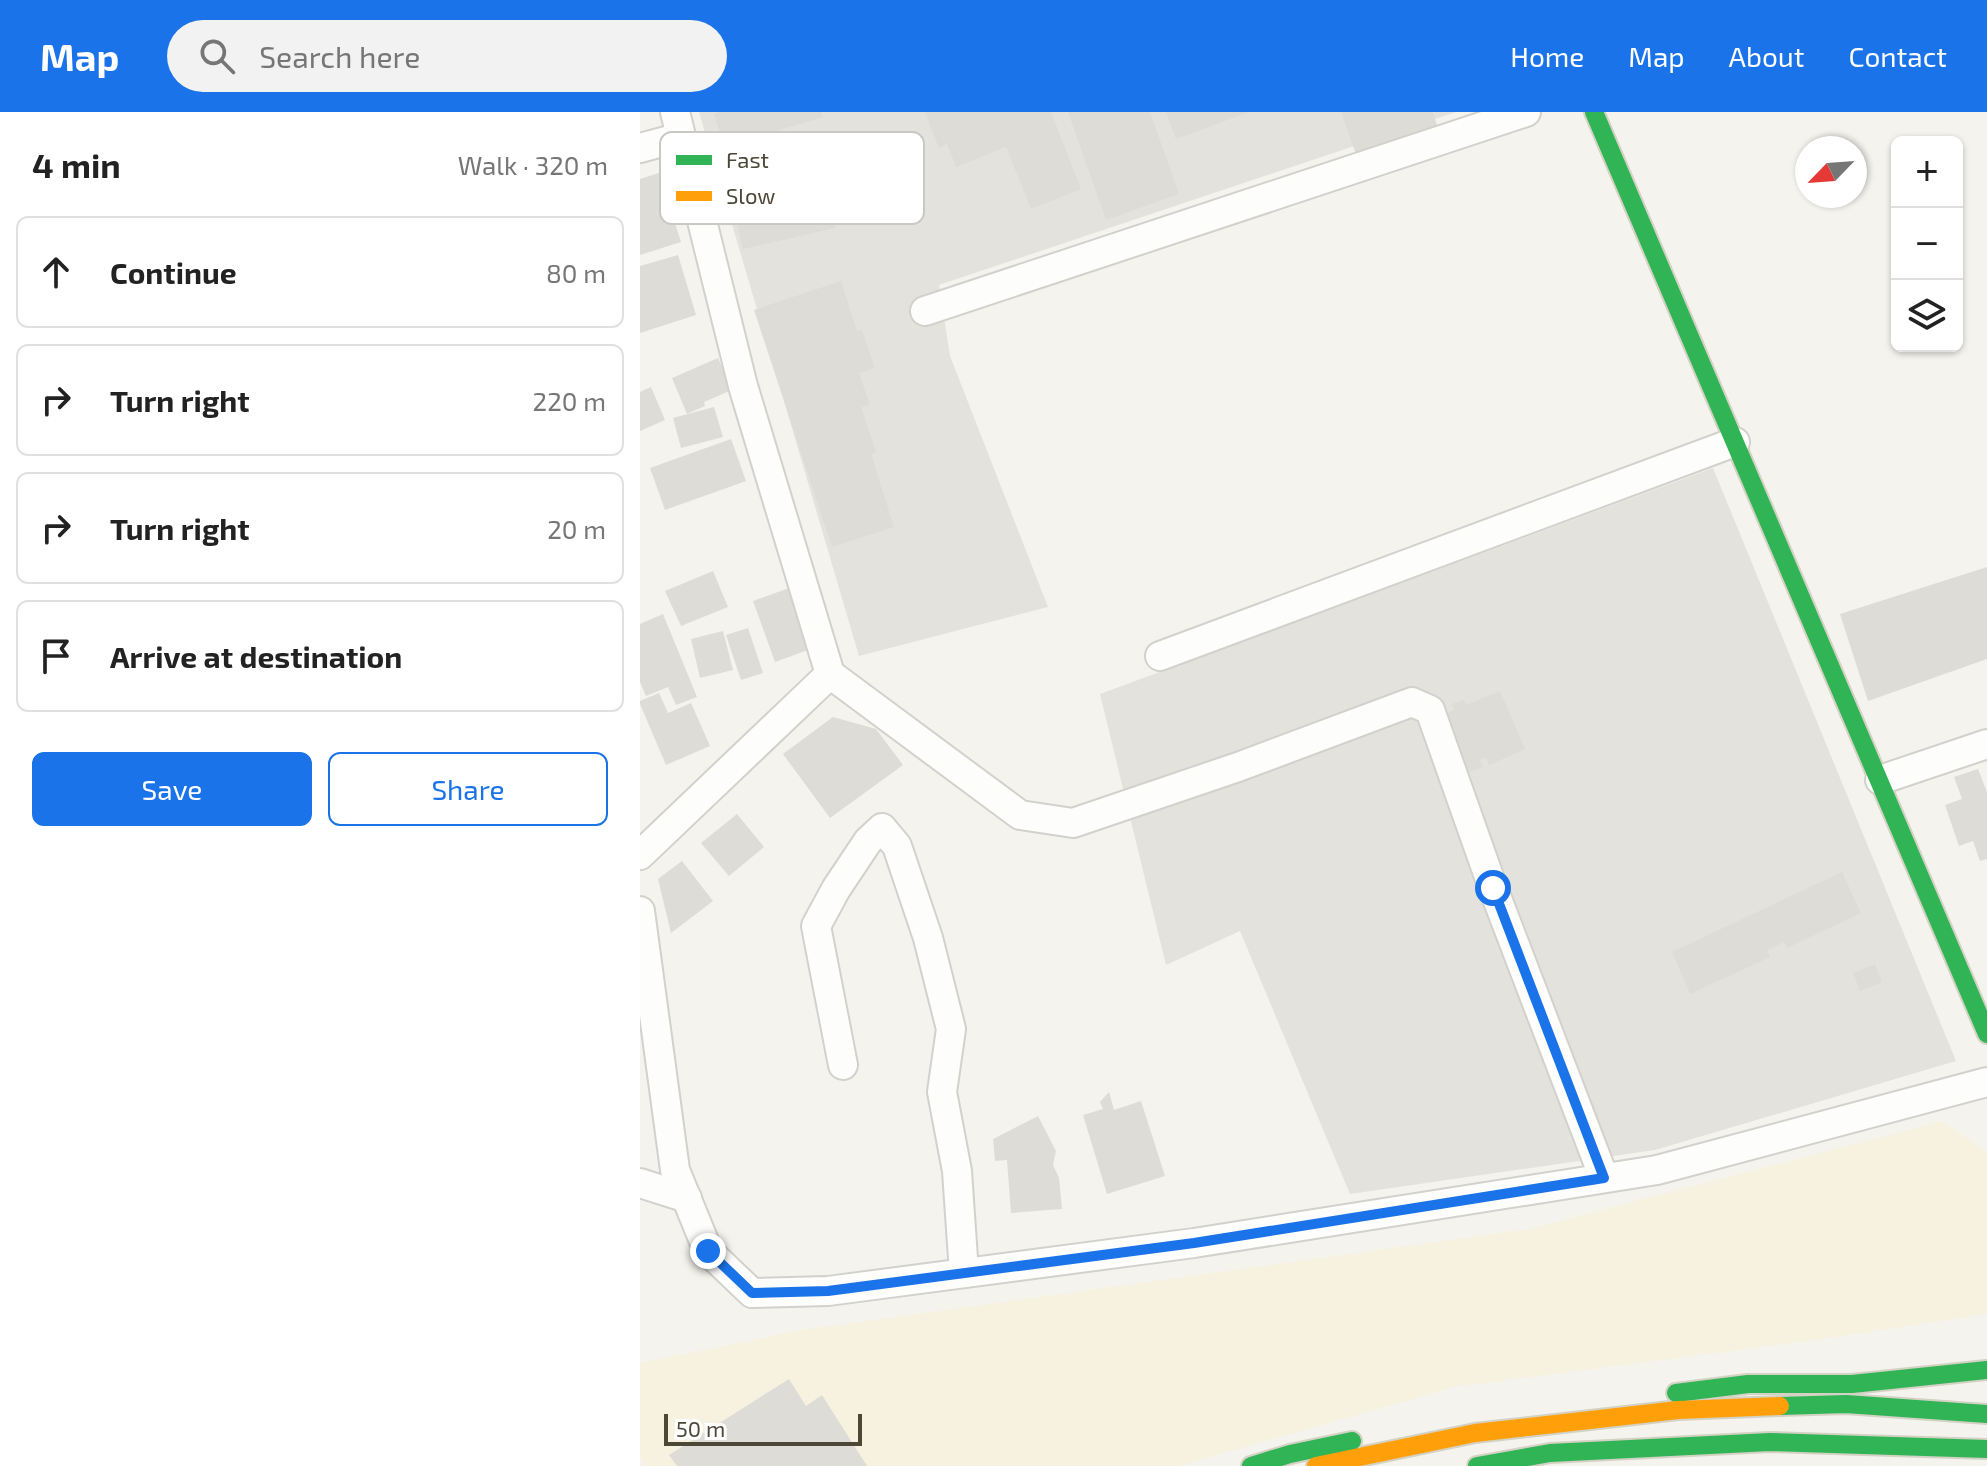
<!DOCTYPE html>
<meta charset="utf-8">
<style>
body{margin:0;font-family:"Exo 2",sans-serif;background:#f2f2f2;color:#222}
.controls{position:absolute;right:24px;top:24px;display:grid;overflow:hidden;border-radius:12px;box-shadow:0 2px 6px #0004}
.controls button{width:72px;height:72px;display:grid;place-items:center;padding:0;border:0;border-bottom:2px solid #e0e0e0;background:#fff;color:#222;font:40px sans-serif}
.compass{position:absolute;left:1155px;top:24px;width:72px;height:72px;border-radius:50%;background:#fff;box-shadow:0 2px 6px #0004;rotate:245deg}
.scale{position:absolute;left:24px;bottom:20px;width:198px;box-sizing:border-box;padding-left:8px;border:4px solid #4c4737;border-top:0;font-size:22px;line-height:28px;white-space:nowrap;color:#4c4737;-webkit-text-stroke:6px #fff;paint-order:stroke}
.stop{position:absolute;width:24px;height:24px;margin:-18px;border:6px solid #1a73e8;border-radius:50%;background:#fff}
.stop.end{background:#1a73e8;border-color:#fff;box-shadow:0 2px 8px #0008}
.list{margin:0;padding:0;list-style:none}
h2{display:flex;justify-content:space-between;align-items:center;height:104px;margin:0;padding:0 32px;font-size:34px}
h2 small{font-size:26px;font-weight:400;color:#767676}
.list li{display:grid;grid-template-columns:52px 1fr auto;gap:24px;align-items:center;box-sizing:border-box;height:112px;margin:0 16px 16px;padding:0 16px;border:2px solid #e0e0e0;border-radius:12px}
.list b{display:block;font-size:30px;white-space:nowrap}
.list em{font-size:26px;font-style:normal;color:#767676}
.actions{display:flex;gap:16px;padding:24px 32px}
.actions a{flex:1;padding:18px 0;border:2px solid #1a73e8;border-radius:12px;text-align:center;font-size:28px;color:#1a73e8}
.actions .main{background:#1a73e8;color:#fff}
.icon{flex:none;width:44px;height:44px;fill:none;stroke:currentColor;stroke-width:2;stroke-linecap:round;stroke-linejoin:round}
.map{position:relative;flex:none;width:1347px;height:1354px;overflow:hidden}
header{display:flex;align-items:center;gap:48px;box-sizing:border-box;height:112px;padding:0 40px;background:#1a73e8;color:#fff}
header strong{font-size:38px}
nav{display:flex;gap:44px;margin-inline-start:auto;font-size:28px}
.search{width:560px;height:72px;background:#f2f2f2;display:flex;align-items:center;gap:20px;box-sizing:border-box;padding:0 28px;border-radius:44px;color:#767676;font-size:30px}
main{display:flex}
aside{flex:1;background:#fff}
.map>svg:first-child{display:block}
.commercial{fill:#f7f1e0}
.industrial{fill:#e4e2dc}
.building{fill:#dedcd6}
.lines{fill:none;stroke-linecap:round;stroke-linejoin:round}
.street-casing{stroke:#d2d1cb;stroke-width:32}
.fast-casing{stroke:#d4d2c4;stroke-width:22}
.slow-casing{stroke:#d4d2c4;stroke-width:22}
.street{stroke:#fdfdfc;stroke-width:28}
.fast{stroke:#30b455;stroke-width:18}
.slow{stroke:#ff9f0a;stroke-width:18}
.route{stroke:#1a73e8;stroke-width:10}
.key{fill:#fff;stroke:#c9c8c3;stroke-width:2}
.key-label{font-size:22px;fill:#4c4737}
</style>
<header>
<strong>Map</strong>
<div class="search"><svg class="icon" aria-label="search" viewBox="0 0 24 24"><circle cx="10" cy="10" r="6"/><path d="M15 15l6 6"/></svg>Search here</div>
<nav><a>Home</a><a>Map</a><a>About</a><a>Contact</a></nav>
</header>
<main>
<aside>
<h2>4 min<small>Walk · 320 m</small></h2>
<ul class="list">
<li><svg class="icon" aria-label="ahead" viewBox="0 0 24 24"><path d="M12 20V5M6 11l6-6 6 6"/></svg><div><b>Continue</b></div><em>80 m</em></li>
<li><svg class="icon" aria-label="right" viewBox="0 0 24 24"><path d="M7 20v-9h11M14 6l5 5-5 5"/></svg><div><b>Turn right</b></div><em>220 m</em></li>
<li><svg class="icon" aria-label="right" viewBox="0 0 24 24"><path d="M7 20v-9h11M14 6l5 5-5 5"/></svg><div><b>Turn right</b></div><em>20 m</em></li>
<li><svg class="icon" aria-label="arrive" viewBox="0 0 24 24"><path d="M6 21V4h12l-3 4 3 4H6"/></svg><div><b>Arrive at destination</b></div></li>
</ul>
<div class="actions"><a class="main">Save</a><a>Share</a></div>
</aside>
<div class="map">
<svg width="1347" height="1354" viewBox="0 0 1347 1354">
<rect width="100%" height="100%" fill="#f4f3ee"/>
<polygon class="commercial" points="1302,1009 1347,1040 1347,1202 1190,1226 815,1275 539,1354 5,1354 0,1342 0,1251 162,1218 889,1117"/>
<g class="industrial">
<polygon points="59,0 816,0 299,173 310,244 408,495 219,544"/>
<polygon points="1073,356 1316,949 1015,1038 710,1082 600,819 526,853 460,582"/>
</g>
<g class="building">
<polygon points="80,0 181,0 183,5 84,35 74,2"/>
<polygon points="285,0 411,0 441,77 391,97 366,35 316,55 307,32 299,36"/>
<polygon points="428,0 510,0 539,82 466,108"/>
<polygon points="526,0 609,0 536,27"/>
<polygon points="701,0 793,0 798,17 717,45"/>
<polygon points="181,53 195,116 103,137 88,74"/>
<polygon points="19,61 41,130 0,143 0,67"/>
<polygon points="38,143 56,203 0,221 0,154"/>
<polygon points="201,169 217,219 222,218 235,256 219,261 230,293 221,295 236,340 231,342 254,415 192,435 114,198"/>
<polygon points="78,246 92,278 64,290 65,294 47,302 32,266"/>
<polygon points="11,275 25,308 0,319 0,280"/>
<polygon points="74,295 83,325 41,336 33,306"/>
<polygon points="91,327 106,369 25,398 10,356"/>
<polygon points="1347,455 1347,547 1228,589 1200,502"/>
<polygon points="73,459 88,495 41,514 25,479"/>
<polygon points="152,475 163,504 157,507 168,538 135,550 113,489"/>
<polygon points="23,502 57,585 36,593 28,575 6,584 0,570 0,512"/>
<polygon points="108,516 123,561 101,568 86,523"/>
<polygon points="83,519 93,558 60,566 51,527"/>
<polygon points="860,579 885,637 849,653 846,645 840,648 843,655 830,660 828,656 820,660 797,605 814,598 812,592 824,588 826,593"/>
<polygon points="19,581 28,601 51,591 70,634 26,653 0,592 0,589"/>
<polygon points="193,605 236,617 263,653 190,706 143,642"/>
<polygon points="1338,657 1347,680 1347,747 1340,749 1333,729 1319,734 1305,693 1322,687 1314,665"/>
<polygon points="97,702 124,735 89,764 61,731"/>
<polygon points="42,749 73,789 31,821 18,767"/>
<polygon points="1202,760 1221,801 1147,836 1144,830 1127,838 1130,845 1050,882 1032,840"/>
<polygon points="1235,852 1242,870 1220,879 1213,861"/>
<polygon points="469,980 474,998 501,989 525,1064 467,1082 443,1003 463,997 460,990"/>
<polygon points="398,1004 416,1039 413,1053 419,1066 422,1097 371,1101 367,1048 355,1049 353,1027"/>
<polygon points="149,1267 166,1294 182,1283 227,1354 37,1354 29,1343"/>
</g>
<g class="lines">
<g class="street-casing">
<g id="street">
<polyline points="0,36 41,25"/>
<polyline points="285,199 886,0"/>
<polyline points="520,544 1095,330"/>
<polyline points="190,562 380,703 433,711 598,655 772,590 790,598 853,776 964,1066"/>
<polyline points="1240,668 1347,632"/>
<polyline points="0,743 190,562 103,274 35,0"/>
<polyline points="0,799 35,1058 68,1139 112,1181 188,1179 554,1131 1017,1058 1347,970"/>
<polyline points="203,953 176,814 196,777 228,729 242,716 257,734 288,826 311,917 302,980 317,1059 324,1161"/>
<polyline points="0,1071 47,1086"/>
</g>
</g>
<g class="fast-casing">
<g id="fast">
<polyline points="954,0 1347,922"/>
<polyline points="1036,1281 1108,1272 1212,1272 1347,1258"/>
<polyline points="1140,1294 1206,1292 1347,1302"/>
<polyline points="611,1354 650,1342 712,1329"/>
<polyline points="837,1354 910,1341 1130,1330 1347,1337"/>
</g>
</g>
<g class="slow-casing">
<polyline id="slow" points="676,1354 835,1321 1038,1298 1140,1294"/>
</g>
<use href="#street" class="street"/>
<use href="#fast" class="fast"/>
<use href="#slow" class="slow"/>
</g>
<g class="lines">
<polyline class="route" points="68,1139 112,1181 188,1179 554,1131 964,1066 853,776"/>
</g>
<rect x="20" y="20" width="264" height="92" rx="12" class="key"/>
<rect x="36" y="43" width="36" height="10" fill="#30b455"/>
<rect x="36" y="79" width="36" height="10" fill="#ff9f0a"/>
<g class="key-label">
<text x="86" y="56">Fast</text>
<text x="86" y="92">Slow</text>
</g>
</svg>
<div class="controls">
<button>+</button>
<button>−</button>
<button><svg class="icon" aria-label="layers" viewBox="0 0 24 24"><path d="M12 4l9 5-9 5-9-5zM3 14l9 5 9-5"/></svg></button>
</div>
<svg class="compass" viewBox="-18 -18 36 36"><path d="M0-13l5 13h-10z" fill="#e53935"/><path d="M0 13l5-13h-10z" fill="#767676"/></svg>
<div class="scale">50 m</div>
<div class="stop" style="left:853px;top:776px"></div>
<div class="stop end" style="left:68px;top:1139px"></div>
</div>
</main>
